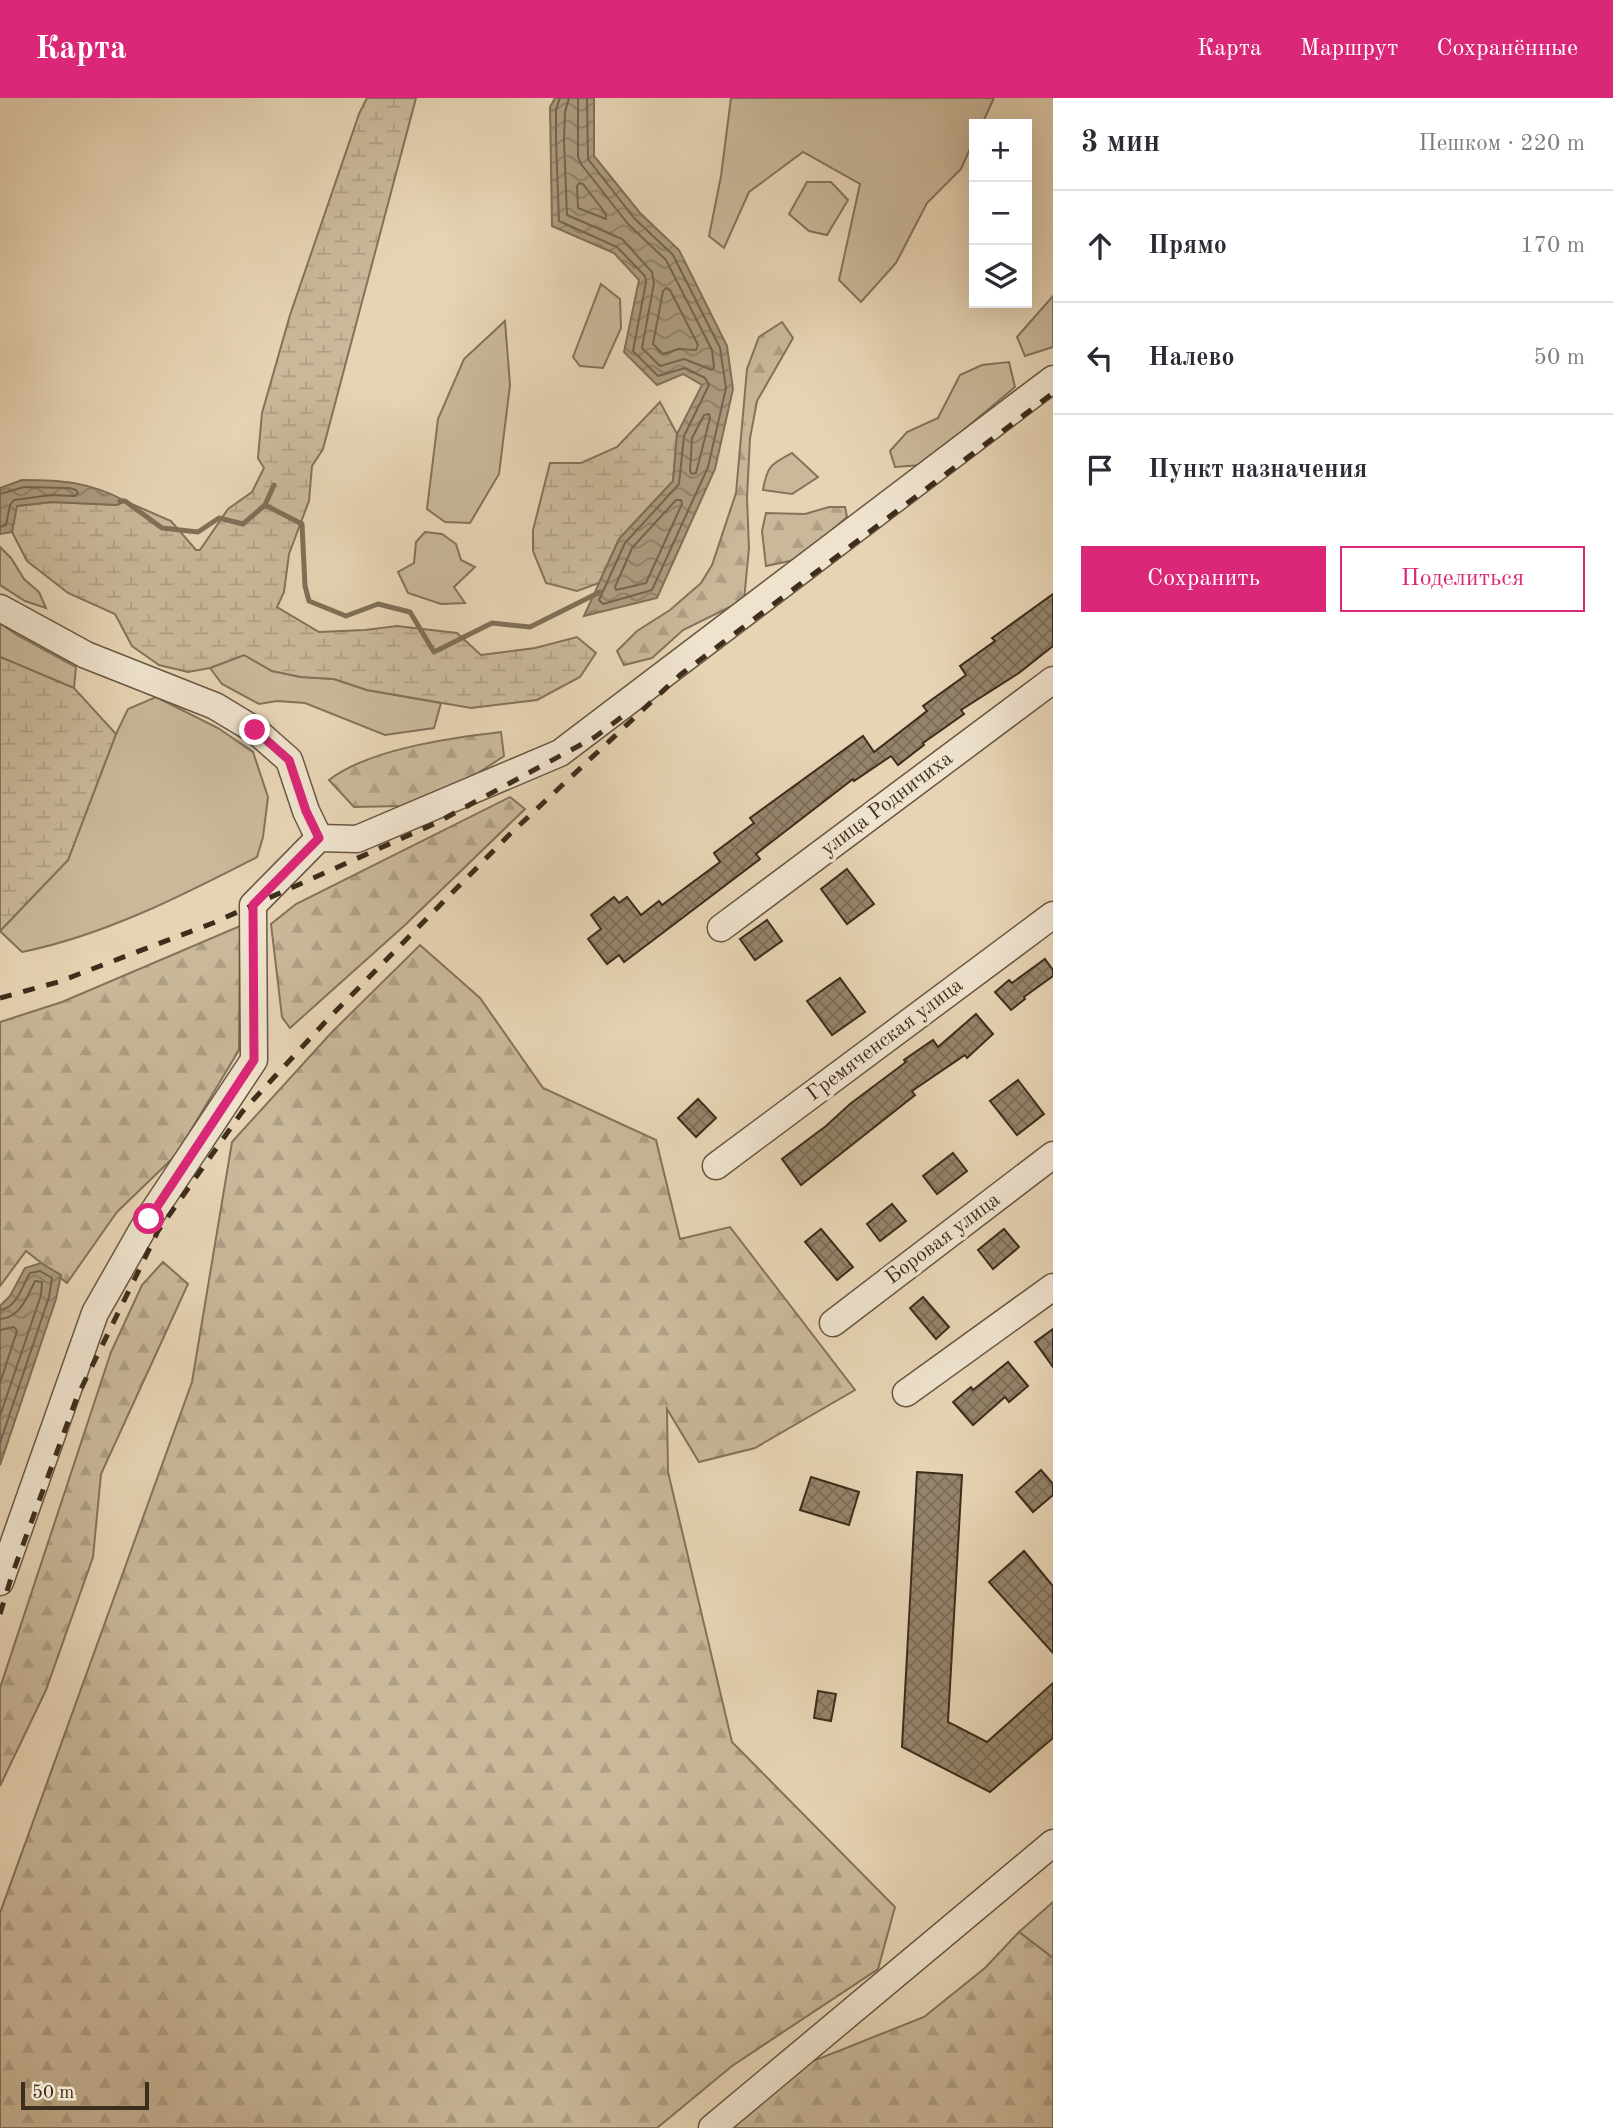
<!DOCTYPE html>
<html lang="ru">
<meta charset="utf-8">
<style>
body{margin:0;font-family:"Old Standard TT",serif;background:#f2f2f3;color:#2b2b33}
.controls{position:absolute;right:21px;top:21px;display:grid;overflow:hidden;border-radius:0px;box-shadow:0 7px 28px #0002}
.controls button{width:63px;height:63px;display:grid;place-items:center;padding:0;border:0;border-bottom:2px solid #e1e1e2;background:#fff;color:#2b2b33;font:35px sans-serif}
.scale{position:absolute;left:21px;bottom:18px;width:128px;box-sizing:border-box;padding-left:7px;border:4px solid #3d2d1c;border-top:0;font-size:19px;line-height:24px;white-space:nowrap;color:#3d2d1c;-webkit-text-stroke:5px #efe3ce;paint-order:stroke}
.stop{position:absolute;width:21px;height:21px;margin:-16px;border:5px solid #db2777;border-radius:50%;background:#fff}
.stop.end{background:#db2777;border-color:#fff;box-shadow:0 2px 7px #0008}
.list{margin:0;padding:0;list-style:none}
h2{display:flex;justify-content:space-between;align-items:center;height:91px;margin:0;padding:0 28px;font-size:30px}
h2 small{font-size:23px;font-weight:400;color:#7c7c81}
.list li{display:grid;grid-template-columns:46px 1fr auto;gap:21px;align-items:center;box-sizing:border-box;height:112px;padding:0 28px;border-top:2px solid #e1e1e2}
.list b{display:block;font-size:26px;white-space:nowrap}
.list em{font-size:23px;font-style:normal;color:#7c7c81}
.actions{display:flex;gap:14px;padding:21px 28px}
.actions a{flex:1;padding:16px 0;border:2px solid #db2777;border-radius:0px;text-align:center;font-size:24px;color:#db2777}
.actions .main{background:#db2777;color:#fff}
.icon{flex:none;width:38px;height:38px;fill:none;stroke:currentColor;stroke-width:2;stroke-linecap:round;stroke-linejoin:round}
.map{position:relative;flex:none;width:1053px;height:2030px;overflow:hidden}
header{display:flex;align-items:center;gap:42px;box-sizing:border-box;height:98px;padding:0 35px;background:#db2777;color:#fff}
header strong{font-size:33px}
nav{display:flex;gap:38px;margin-inline-start:auto;font-size:24px}
main{display:flex}
aside{flex:1;background:#fff}
.map>svg:first-child{display:block}
.green{fill:#cab89a;stroke:#84725b;stroke-width:2}
.forest{fill:url(#forest-firs);stroke:#84725b;stroke-width:2}
.wetland{fill:url(#wetland-marsh);stroke:#84725b;stroke-width:2}
.water{fill:url(#water-waves);stroke:#806f58;stroke-width:2}
.lines{fill:none;stroke-linecap:round;stroke-linejoin:round}
.shore{stroke:#75644e;stroke-width:2}
.stream{stroke:#806f58;stroke-width:5}
.building{fill:url(#building-cross-hatch);stroke:#3d2d1c;stroke-width:2}
.minor-casing{stroke:#685742;stroke-width:29}
.minor{stroke:#efe3ce;stroke-width:26}
.rail{stroke:#3d2d1c;stroke-width:5;stroke-dasharray:12 12;stroke-linecap:butt}
.route{stroke:#db2777;stroke-width:9}
.labels{text-anchor:middle;dominant-baseline:central;stroke-width:7;stroke-linejoin:round;paint-order:stroke}
.street-label{font-size:21px;fill:#3d2d1c;stroke:#efe3ce}
</style>
<header>
<strong>Карта</strong>
<nav><a>Карта</a><a>Маршрут</a><a>Сохранённые</a></nav>
</header>
<main>
<div class="map">
<svg width="1053" height="2030" viewBox="0 0 1053 2030">
<defs>
<pattern id="forest-firs" width="22" height="20" patternUnits="userSpaceOnUse" patternTransform="scale(1.75)"><rect width="22" height="20" fill="#cab89a"/><path d="M5 1l3.5 6h-7zM16 11l3.5 6h-7z" fill="#ae9e84"/></pattern>
<pattern id="wetland-marsh" width="20" height="14" patternUnits="userSpaceOnUse" patternTransform="scale(1.75)"><rect width="20" height="14" fill="#cab89a"/><path d="M1 5h8M5 5V1M11 12h8M15 12V8" fill="none" stroke="#ae9e84"/></pattern>
<pattern id="water-waves" width="16" height="10" patternUnits="userSpaceOnUse" patternTransform="scale(1.75)"><rect width="16" height="10" fill="#ad9b80"/><path d="M0 5q4-4 8 0t8 0" fill="none" stroke="#8e7f68"/></pattern>
<pattern id="building-cross-hatch" width="8" height="8" patternUnits="userSpaceOnUse" patternTransform="scale(1.75)"><rect width="8" height="8" fill="#95846b"/><path d="M0 0l8 8M0 8l8-8" fill="none" stroke="#7b6c57"/></pattern>
</defs>
<rect width="100%" height="100%" fill="#e7d4b4"/>
<filter id="stains"><feTurbulence type="fractalNoise" baseFrequency=".00286" numOctaves="4"/><feColorMatrix values="0 0 0 0 .2 0 0 0 0 .09 0 0 0 0 .02 0 0 0 .5 -.17"/></filter>
<radialGradient id="worn" r=".72"><stop offset=".6" stop-color="#630" stop-opacity="0"/><stop offset="1" stop-color="#630" stop-opacity=".3"/></radialGradient>
<g class="green">
<polygon points="731,0 994,0 982,26 974,26 974,42 961,71 927,105 896,165 861,204 839,182 860,86 803,54 749,94 724,150 709,138 721,78"/>
<polygon points="807,84 831,84 848,102 827,137 809,133 789,116"/>
<polygon points="601,186 620,201 621,230 603,270 580,268 573,259"/>
<polygon points="1053,198 1053,249 1025,258 1017,239"/>
<polygon points="505,223 510,287 499,376 470,425 445,424 427,411 438,321 464,261"/>
<polygon points="1009,264 1015,289 922,367 895,369 890,353 907,334 938,320 960,277 982,267"/>
<path d="M792,355L818,379L792,396L763,392C767,368 771,366 792,355Z"/>
<polygon points="425,434 442,436 456,446 461,462 475,469 454,489 465,505 441,506 408,495 398,474 414,465 416,444"/>
<polygon points="0,449 11,460 24,481 39,494 46,510 25,503 0,487"/>
<polygon points="0,525 17,537 76,569 74,590 0,559"/>
<polygon points="244,557 272,573 301,579 334,581 367,592 441,605 434,630 385,637 305,605 277,603 259,606 222,586 210,570"/>
<path d="M156,599L218,630L253,654L268,699L263,739L257,759C181,798 105,837 22,854L0,833L68,762L116,636L128,611Z"/>
<polygon points="1053,1804 1053,1860 1019,1834"/>
</g>
<g class="forest">
<polygon points="782,224 793,240 757,303 750,340 747,400 749,450 744,502 683,532 652,560 624,567 617,553 637,533 670,512 701,485 712,467 736,395 747,271 759,239"/>
<polygon points="829,409 845,409 847,419 799,461 766,468 762,433 766,415 805,416"/>
<path d="M501,634L504,658L460,687L401,708L354,709L329,682C369,651 450,640 501,634Z"/>
<polygon points="510,699 525,711 405,827 290,930 282,919 271,826 296,806"/>
<polygon points="240,828 239,952 176,1057 117,1114 67,1185 26,1153 0,1188 0,924 62,904"/>
<polygon points="420,847 480,900 543,990 656,1042 680,1141 730,1129 855,1292 755,1350 699,1364 667,1311 668,1374 732,1644 895,1809 878,1871 732,1968 657,2030 0,2030 0,1815 192,1284 232,1044 332,934"/>
<polygon points="163,1164 188,1186 101,1376 93,1459 46,1592 0,1688 0,1590 111,1254 142,1187"/>
<polygon points="1019,1834 1053,1860 1053,2030 730,2030 813,1963 924,1919 985,1870"/>
</g>
<g class="wetland">
<polygon points="367,0 416,0 323,351 312,368 309,403 289,456 284,494 277,509 319,534 365,532 397,528 457,535 481,557 535,550 577,539 596,555 580,579 537,602 471,610 367,592 334,581 301,579 272,573 244,557 210,570 188,574 159,567 132,548 115,516 68,495 27,463 12,434 16,408 52,404 117,407 125,403 171,423 196,452 200,452 228,411 252,394 264,370 258,360 262,315 290,217 359,16"/>
<polygon points="660,304 677,336 673,383 619,441 599,485 577,493 546,485 533,453 533,432 550,365 581,365 617,349"/>
<polygon points="0,559 74,590 116,636 68,762 0,833"/>
</g>
<g class="water">
<polygon points="555,0 594,0 594,58 640,115 679,152 727,248 733,291 715,371 657,500 584,518 619,441 673,383 677,336 702,287 683,276 657,287 624,254 639,182 614,155 552,128 550,9"/>
<path d="M22,382C61,382 91,384 125,403L117,407L52,404L17,408L12,434L0,436V390Z"/>
<polygon points="41,1165 61,1177 56,1201 0,1367 0,1208 10,1198 25,1170"/>
</g>
<g class="lines">
<g class="shore">
<polyline points="560,0 556,11 556,43 559,123 617,149 645,178 646,184 633,253 658,278 685,270 705,280 709,287 684,338 679,386 625,445 599,502 603,506 652,492 708,369 726,290 720,250 673,157 634,120 588,61 587,0"/>
<polyline points="569,0 565,14 564,43 567,117 622,141 652,174 654,185 642,250 660,268 684,261 712,272 714,269 712,252 666,162 628,126 581,66 578,59 578,0"/>
<polygon points="579,85 583,86 606,116 606,121 578,110 577,88"/>
<polygon points="666,190 670,192 698,247 696,252 679,251 663,256 653,246 663,193"/>
<polygon points="709,316 710,320 696,375 692,376 690,373 692,340 704,317"/>
<polyline points="0,396 24,389 69,390 76,392 78,395 75,398 51,397 14,402 10,407 6,427 0,429"/>
<polygon points="676,402 681,402 682,406 646,485 616,492 615,489 632,450"/>
<path d="M0,1212C17,1210 22,1188 30,1175L40,1173L52,1180L49,1199L0,1345"/>
<path d="M0,1221C20,1220 27,1199 35,1183L42,1184L41,1197L0,1318"/>
<polyline points="0,1232 14,1229 17,1233 0,1285"/>
</g>
<g class="stream">
<polyline points="120,403 125,403 162,430 198,434 219,420 243,426 265,407 302,426 305,488 309,503 346,518 378,506 410,514 434,554 492,525 530,529 600,494"/>
<polyline points="265,407 274,387"/>
</g>
</g>
<g class="building">
<polygon points="1053,496 1053,548 1019,575 961,612 964,616 923,645 924,647 898,667 891,658 854,683 853,681 756,756 760,761 652,843 624,864 619,857 607,866 588,841 601,831 591,817 614,799 619,805 627,799 641,817 659,803 662,807 720,764 714,755 754,725 750,720 863,638 874,654 927,613 923,608 966,577 960,568 995,543 992,540"/>
<polygon points="847,771 874,806 847,826 821,791"/>
<polygon points="767,822 782,843 755,862 740,841"/>
<polygon points="1045,861 1053,872 1053,878 1024,899 1025,901 1011,912 995,894 1009,882 1012,885"/>
<polygon points="840,880 865,914 832,937 807,903"/>
<polygon points="976,916 993,936 967,960 965,957 912,993 915,997 801,1087 782,1061 826,1028 850,1006 906,964 904,962 933,942 938,949"/>
<polygon points="1018,982 1044,1016 1017,1037 990,1003"/>
<polygon points="698,1001 716,1020 696,1039 678,1020"/>
<polygon points="953,1055 967,1073 937,1096 923,1078"/>
<polygon points="892,1106 906,1123 880,1143 867,1126"/>
<polygon points="821,1131 853,1169 837,1182 805,1144"/>
<polygon points="1004,1131 1019,1149 993,1171 978,1152"/>
<polygon points="923,1199 949,1229 936,1241 910,1210"/>
<polygon points="1053,1231 1053,1269 1035,1244"/>
<polygon points="1008,1264 1028,1288 1009,1304 1005,1299 973,1327 953,1304 971,1289 973,1292"/>
<polygon points="1041,1372 1053,1386 1053,1397 1033,1414 1016,1394"/>
<polygon points="917,1374 962,1377 948,1624 987,1644 1053,1585 1053,1640 990,1694 902,1649"/>
<polygon points="811,1379 859,1394 849,1427 800,1412"/>
<polygon points="1024,1453 1053,1488 1053,1555 989,1484"/>
<polygon points="818,1593 836,1596 831,1623 814,1620"/>
</g>
<g class="lines">
<g class="minor-casing">
<g id="minor">
<polyline points="0,510 86,557 215,608 255,632 289,662 306,713 319,740"/>
<polyline points="721,830 1053,582"/>
<polyline points="716,1068 1053,817"/>
<polyline points="833,1225 1053,1057"/>
<polyline points="906,1295 1053,1189"/>
<polyline points="0,1484 95,1215 149,1120 254,962 253,807 319,740 357,741 560,655 1053,281"/>
<polyline points="712,2030 1053,1745"/>
</g>
</g>
<use href="#minor" class="minor"/>
<g class="rail">
<polyline points="0,900 58,884 213,825 436,725 595,639 623,618"/>
<polyline points="0,1516 12,1477 77,1299 158,1133 242,1014 328,921 510,736 680,577 1053,295"/>
</g>
</g>
<g class="lines">
<polyline class="route" points="149,1121 254,962 253,807 319,740 306,713 289,662 255,632"/>
</g>
<g class="labels">
<g class="street-label">
<text transform="translate(887 706) rotate(-37)">улица Родничиха</text>
<text transform="translate(885 942) rotate(-37)">Гремяченская улица</text>
<text transform="translate(943 1141) rotate(-37)">Боровая улица</text>
</g>
</g>
<rect width="100%" height="100%" filter="url(#stains)"/>
<rect width="100%" height="100%" fill="url(#worn)"/>
</svg>
<div class="controls">
<button>+</button>
<button>−</button>
<button><svg class="icon" aria-label="layers" viewBox="0 0 24 24"><path d="M12 4l9 5-9 5-9-5zM3 14l9 5 9-5"/></svg></button>
</div>
<div class="scale">50 m</div>
<div class="stop" style="left:149px;top:1121px"></div>
<div class="stop end" style="left:255px;top:632px"></div>
</div>
<aside>
<h2>3 мин<small>Пешком · 220 m</small></h2>
<ul class="list">
<li><svg class="icon" aria-label="ahead" viewBox="0 0 24 24"><path d="M12 20V5M6 11l6-6 6 6"/></svg><div><b>Прямо</b></div><em>170 m</em></li>
<li><svg class="icon" aria-label="left" viewBox="0 0 24 24"><path d="M17 20v-9H6M10 6l-5 5 5 5"/></svg><div><b>Налево</b></div><em>50 m</em></li>
<li><svg class="icon" aria-label="arrive" viewBox="0 0 24 24"><path d="M6 21V4h12l-3 4 3 4H6"/></svg><div><b>Пункт назначения</b></div></li>
</ul>
<div class="actions"><a class="main">Сохранить</a><a>Поделиться</a></div>
</aside>
</main>
